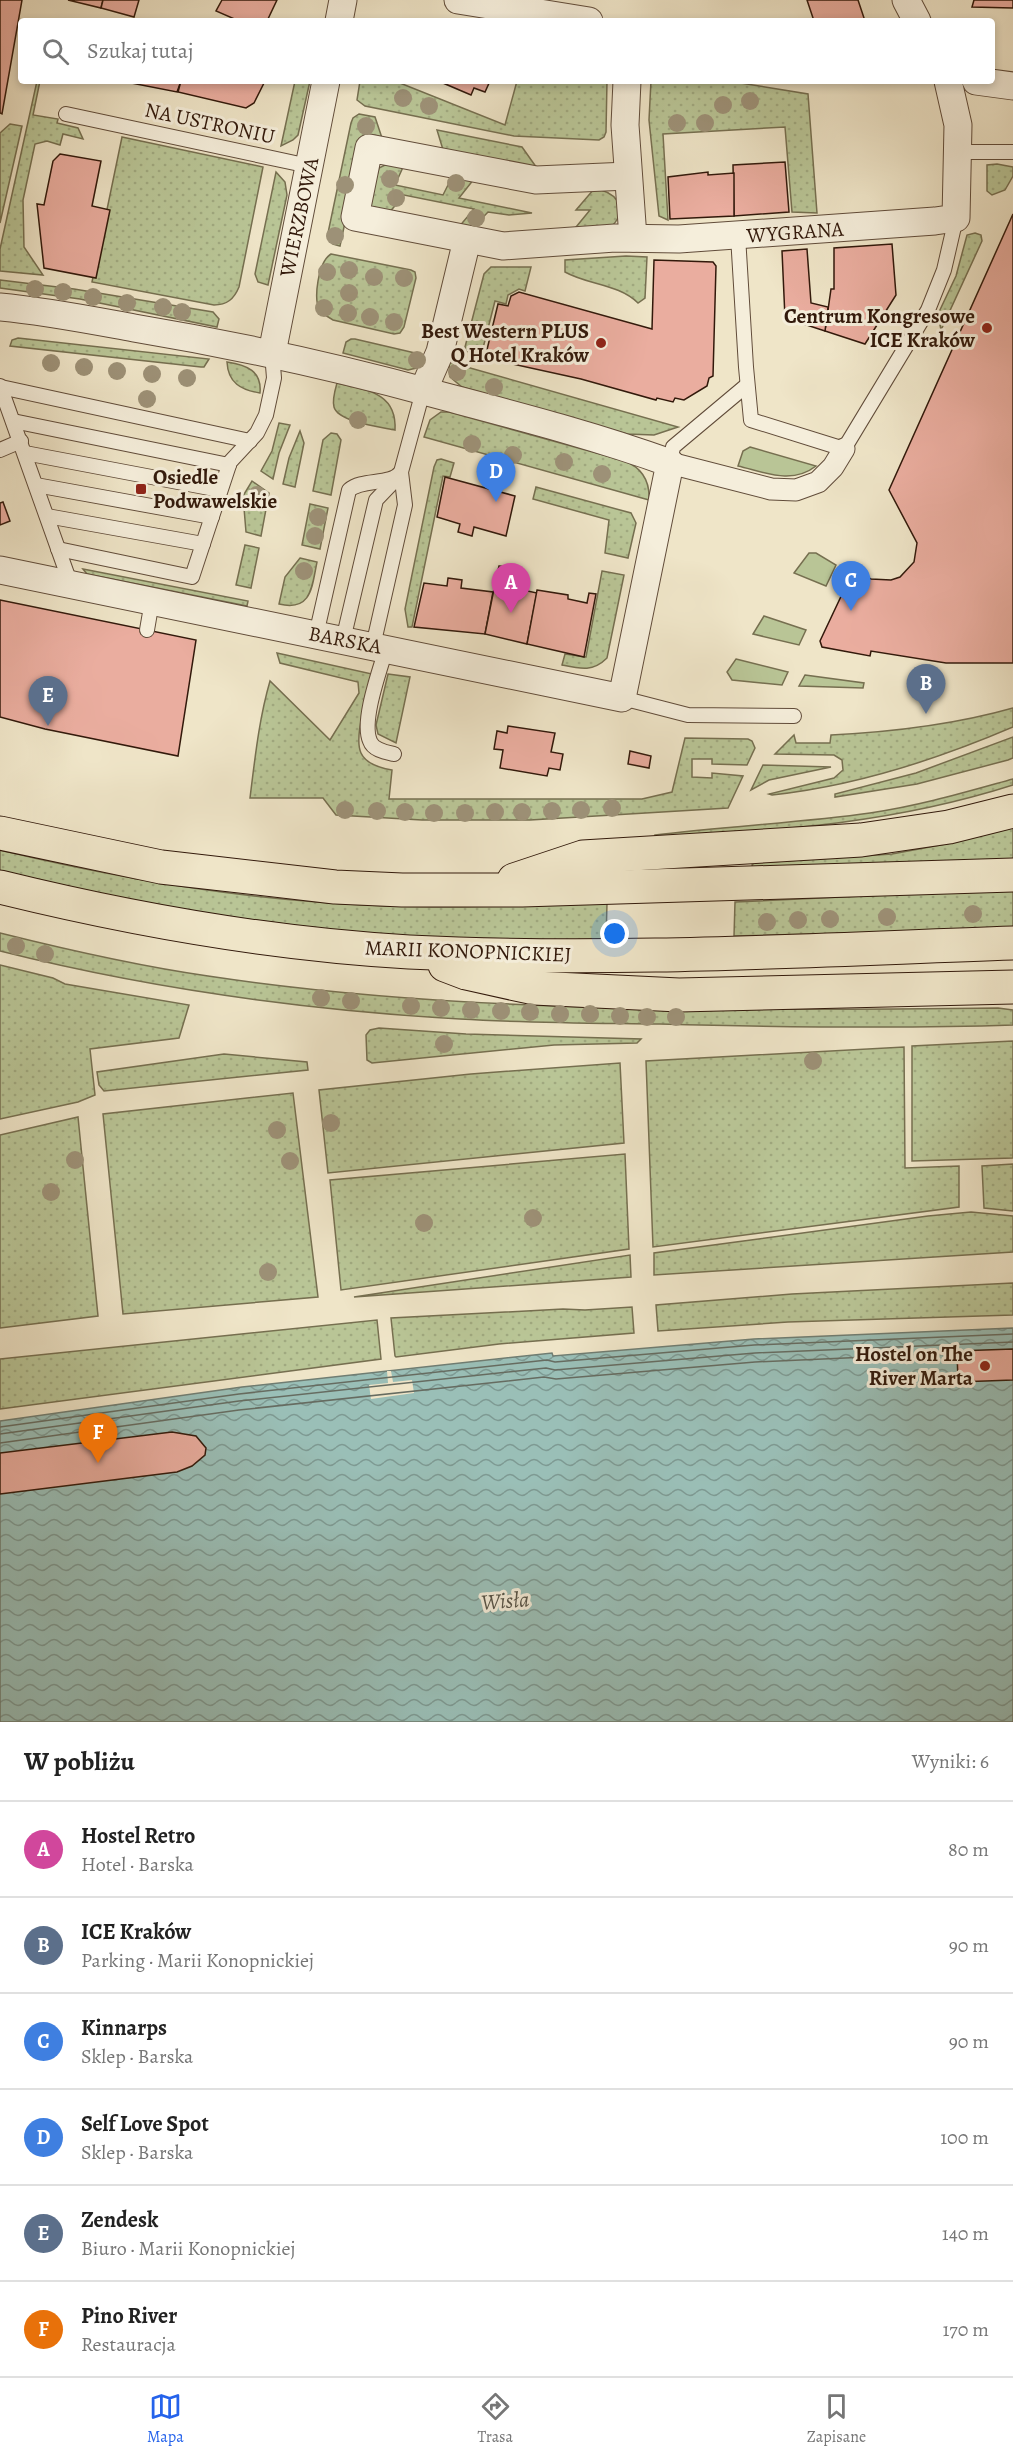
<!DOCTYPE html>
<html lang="pl">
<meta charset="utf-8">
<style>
body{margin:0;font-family:Alegreya,serif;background:#f2f2f2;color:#222}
.you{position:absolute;left:615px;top:934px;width:21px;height:21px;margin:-15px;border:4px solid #fff;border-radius:50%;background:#1a73e8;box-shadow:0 0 0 9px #1a73e833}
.badge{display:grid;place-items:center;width:39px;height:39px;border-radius:50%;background:#2563eb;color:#fff;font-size:20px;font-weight:700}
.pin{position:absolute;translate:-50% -50px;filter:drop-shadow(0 2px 3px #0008)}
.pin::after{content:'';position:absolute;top:32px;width:21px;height:18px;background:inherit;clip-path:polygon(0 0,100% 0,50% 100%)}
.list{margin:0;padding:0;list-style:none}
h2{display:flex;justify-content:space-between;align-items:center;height:78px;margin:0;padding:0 24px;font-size:26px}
h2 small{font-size:20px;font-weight:400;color:#767676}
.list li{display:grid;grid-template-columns:39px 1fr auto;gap:18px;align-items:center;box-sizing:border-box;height:96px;padding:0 24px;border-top:2px solid #e0e0e0}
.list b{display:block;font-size:22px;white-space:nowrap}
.list p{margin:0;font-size:20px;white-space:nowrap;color:#767676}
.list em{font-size:20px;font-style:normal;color:#767676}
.icon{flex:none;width:33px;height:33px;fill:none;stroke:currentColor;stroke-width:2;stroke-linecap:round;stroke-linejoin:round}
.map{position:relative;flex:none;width:1013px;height:1722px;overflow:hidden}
.search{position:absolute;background:#fff;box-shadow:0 3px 9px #0003;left:18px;right:18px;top:18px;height:66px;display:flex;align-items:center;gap:15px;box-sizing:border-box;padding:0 21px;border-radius:6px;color:#767676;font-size:22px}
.sheet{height:654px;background:#fff}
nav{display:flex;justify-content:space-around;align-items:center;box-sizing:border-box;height:84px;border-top:2px solid #e0e0e0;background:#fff;font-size:16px;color:#767676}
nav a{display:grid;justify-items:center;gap:3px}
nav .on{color:#2563eb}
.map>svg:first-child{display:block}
.grass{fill:url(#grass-dots);stroke:#766f50;stroke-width:1.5}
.garden{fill:#b9c596;stroke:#766f50;stroke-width:1.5}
.water{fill:url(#water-waves);stroke:#707d72;stroke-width:1.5}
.pier{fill:#efe5c8}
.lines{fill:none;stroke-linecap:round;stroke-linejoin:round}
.shore{stroke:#666c61;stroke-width:1.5}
.building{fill:#eaad9f;stroke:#32190b;stroke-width:1.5}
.service-casing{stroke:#614c3a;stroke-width:16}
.pedestrian-casing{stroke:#614c3a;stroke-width:23}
.minor-casing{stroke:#614c3a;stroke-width:29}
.primary-casing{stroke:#32190b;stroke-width:35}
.service{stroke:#f5eedb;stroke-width:14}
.pedestrian{stroke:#f5eedb;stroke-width:21}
.minor{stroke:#f5eedb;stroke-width:27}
.primary{stroke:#efe5c8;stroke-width:33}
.tree{fill:#9d9177}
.poi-dot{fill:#8f2418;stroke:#f5eedb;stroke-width:2}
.labels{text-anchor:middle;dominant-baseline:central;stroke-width:6;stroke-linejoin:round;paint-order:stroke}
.street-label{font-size:21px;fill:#32190b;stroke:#f5eedb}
.poi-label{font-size:21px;font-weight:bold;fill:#32190b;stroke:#f5eedb;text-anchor:end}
.water-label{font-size:22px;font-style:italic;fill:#565347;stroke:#f5eedb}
</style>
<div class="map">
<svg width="1013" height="1722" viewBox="0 0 1013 1722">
<defs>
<pattern id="grass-dots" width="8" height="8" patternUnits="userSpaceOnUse" patternTransform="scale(1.5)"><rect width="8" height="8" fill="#b9c596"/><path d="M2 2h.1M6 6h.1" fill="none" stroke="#a0a980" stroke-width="1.8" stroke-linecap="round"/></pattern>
<pattern id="water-waves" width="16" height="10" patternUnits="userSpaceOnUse" patternTransform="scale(1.5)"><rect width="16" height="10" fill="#9abfb7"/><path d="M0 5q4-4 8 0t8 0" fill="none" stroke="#7e9a93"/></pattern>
</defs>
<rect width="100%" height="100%" fill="#efe5c8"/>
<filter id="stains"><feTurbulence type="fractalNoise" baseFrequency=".00333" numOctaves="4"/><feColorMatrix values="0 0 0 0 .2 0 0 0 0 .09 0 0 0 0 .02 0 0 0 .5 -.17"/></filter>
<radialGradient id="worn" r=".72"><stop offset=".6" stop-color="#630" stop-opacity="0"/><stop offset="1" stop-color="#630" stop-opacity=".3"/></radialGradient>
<g class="grass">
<polygon points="37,81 40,81 33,115 58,119 57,123 78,128 83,139 63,134 60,145 47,141 35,144 23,200 24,247 43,275 0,271 0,249"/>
<polygon points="295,81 310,81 298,135 293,140 281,146"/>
<polygon points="360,81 395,81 505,125 517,81 607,81 606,132 604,137 599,140 514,136 365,106 357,100"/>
<polygon points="651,81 728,81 808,94 817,213 792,212 785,127 663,134 668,220 659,216 649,120"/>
<polygon points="359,114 375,117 383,141 363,137 340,246 333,244 328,233 351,123 353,118"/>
<polygon points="10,124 22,126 0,223 0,133"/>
<polygon points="437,130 522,147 539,171 444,153"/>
<path d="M122,137L263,167L239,287C234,299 227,305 214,305L92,282Z"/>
<polygon points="387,164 404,165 395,185 443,195 453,175 474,179 459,198 532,213 509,215 488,212 471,230 458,228 474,209 404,195 388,214 372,208 369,203 379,168"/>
<polygon points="997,164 1013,167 1013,176 1005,190 992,195 987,191 987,165"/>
<polygon points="276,172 285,182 287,195 268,285 258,282 255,274"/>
<path d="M594,189C615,191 629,207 613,225L572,232L590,210H576Z"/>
<polygon points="975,233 981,235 982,241 941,330 938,314 956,276 967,235"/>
<path d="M331,254L411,270L415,272L416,278L404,327L400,333L394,334L333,320L320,312C313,299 318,262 331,254Z"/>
<path d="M626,256L647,257L645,298L638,303C619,284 588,285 565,272V260Z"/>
<polygon points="491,267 531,267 525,291 519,289 508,295 506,304 495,301 481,356 466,351 465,347 484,274"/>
<polygon points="0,280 74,289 213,312 219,319 217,327 80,299 0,288"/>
<polygon points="18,338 209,359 204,367 201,367 10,346 12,340"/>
<polygon points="351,339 355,339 428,356 421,367 408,370 343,353 346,342"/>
<path d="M227,362C247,365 262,371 260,393C241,390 228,383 227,362Z"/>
<polygon points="449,362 678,427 654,435 627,434 462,387 450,377"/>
<path d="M337,383C366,390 397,392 395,430C381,427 338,422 334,407C332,400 335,390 337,383Z"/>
<path d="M441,412H449L625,461C642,468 650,481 649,500L424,437L430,420Z"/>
<polygon points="279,423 290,425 279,453 273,479 261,471 272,451"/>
<polygon points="300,431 304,443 295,487 283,484 289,458"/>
<polygon points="331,433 337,434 341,440 331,495 313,491 323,440"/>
<polygon points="441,459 454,463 450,477 443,476 412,627 408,627 405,609 434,467 437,460"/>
<polygon points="252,481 269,493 261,536 246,532 243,496"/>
<polygon points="536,487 631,513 636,523 628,558 605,553 609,520 533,499"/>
<polygon points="310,504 328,508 320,549 302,545"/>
<polygon points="245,545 259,548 251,588 236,585"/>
<path d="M300,558L317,562C312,586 312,612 279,604L285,577Z"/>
<polygon points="83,569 248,601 247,606 87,574"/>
<path d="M602,571L624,575L607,658C593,672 581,669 562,665L565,654L586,657Z"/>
<path d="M277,653L372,674C369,688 365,702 362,716C355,748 356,764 392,770L389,799H642L672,792L685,738L748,739L752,741L755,748L747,765L712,764V759H692V777L712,778V773L743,776L728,808L530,820H422L336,815L323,798H250C255,758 259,719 270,681L330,740L359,693L358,682L280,663Z"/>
<polygon points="388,674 410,677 396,743 378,734 376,725"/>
<path d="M1013,708V727C936,760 856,786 772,795L769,794L834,778L843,770L842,760L834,755L775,754L794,735L796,743H830L831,735C892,732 953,725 1013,708Z"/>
<polygon points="1013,737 1013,758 1008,760 917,784 835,797 835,794 916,773"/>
<polygon points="763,765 831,767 769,780 751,790"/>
<path d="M1013,779V785C891,824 781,830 655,838V835C727,826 799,823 870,813C919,806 966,792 1013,779Z"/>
<polygon points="1013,826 1013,860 753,868 752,865 754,863 892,854 951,843"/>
<path d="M0,850C124,880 260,902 388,906C461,908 534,906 607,903L606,941L378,936L161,908L0,871Z"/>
<polygon points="1013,889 1013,929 734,936 735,902"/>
<path d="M0,933C68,950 138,966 208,976C468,1015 735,1010 998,1008L1013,1010V1025C895,1029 777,1027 660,1024C593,1023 527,1023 460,1019C305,1010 151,989 0,951Z"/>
<polygon points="0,965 53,978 65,984 189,1005 179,1038 90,1049 95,1095 78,1102 0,1119"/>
<polygon points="379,1028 466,1034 641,1039 637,1043 554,1045 372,1063 367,1060 366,1035 370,1030"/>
<polygon points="1013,1041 1013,1158 912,1161 912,1046"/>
<polygon points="904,1047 905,1168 959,1166 959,1207 653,1247 646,1061"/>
<polygon points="224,1054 307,1062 308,1070 104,1091 99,1085 97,1072"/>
<polygon points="620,1063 624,1143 328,1173 319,1090 471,1074"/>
<polygon points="293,1093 318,1297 123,1314 103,1114"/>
<polygon points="78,1117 98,1316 0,1328 0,1135"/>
<polygon points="625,1154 629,1249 341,1290 330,1180"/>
<polygon points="1013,1164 1013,1211 984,1208 982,1166"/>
<polygon points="971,1212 1013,1216 1013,1252 654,1275 654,1253 928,1216"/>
<polygon points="630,1255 631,1277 354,1297"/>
<polygon points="1013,1283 1013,1315 788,1322 658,1331 656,1305 792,1294"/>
<polygon points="632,1307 634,1333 499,1344 396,1357 395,1356 391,1318 563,1309 585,1310"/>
<polygon points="377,1320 381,1359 0,1409 0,1359"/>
</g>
<g class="garden">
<path d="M750,447L816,466C792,485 764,472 738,466L743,451Z"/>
<polygon points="809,553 816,553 836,565 826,586 794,573"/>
<polygon points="764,616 806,630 799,645 753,634"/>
<polygon points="736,659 788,672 782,685 732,680 727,672"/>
<polygon points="805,675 864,683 863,688 799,686"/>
</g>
<polygon class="water" points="1013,1328 1013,1722 0,1722 0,1421 242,1387 552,1353 553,1356 754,1339"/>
<polygon class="pier" points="387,1371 391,1371 393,1382 412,1380 414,1393 371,1399 369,1385 388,1383"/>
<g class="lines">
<g class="shore">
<polyline points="0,1427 239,1394 547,1360 555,1362 754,1345 1013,1334"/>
<polyline points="0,1434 239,1401 546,1368 555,1370 755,1353 1013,1342"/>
<polyline points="0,1443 239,1410 544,1377 556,1379 755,1362 956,1353"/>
</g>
</g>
<g class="building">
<polygon points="0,0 22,0 2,114 0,113"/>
<polygon points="68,0 103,0 101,8"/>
<polygon points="103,0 139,0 134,17 101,8"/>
<polygon points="222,0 277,0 267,21 239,21 216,11"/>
<polygon points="807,0 858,0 865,21 814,21"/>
<polygon points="974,0 1013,0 1013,8 972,7"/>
<polygon points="121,81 181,81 177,92"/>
<polygon points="181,81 265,81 254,103 246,108 178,92"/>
<polygon points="444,81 490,81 485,92 474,88 471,95 443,83"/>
<polygon points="60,154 101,161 92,206 110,210 96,278 44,268 37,204 44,205 53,161"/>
<polygon points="785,162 789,212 734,216 733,165"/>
<polygon points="708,172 708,175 734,173 734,216 670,219 668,177"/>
<polygon points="1013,214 1013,663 946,663 871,651 870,656 822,647 820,641 853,571 871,579 891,580 900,577 914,562 917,543 889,490"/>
<polygon points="892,244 896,295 865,344 825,331 831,289 834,289 834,248"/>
<polygon points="807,249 811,303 828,307 825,331 785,318 782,251"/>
<polygon points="654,260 713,262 716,266 713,376 709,378 707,386 684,400 675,398 673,402 657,398 656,400 581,379 485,358 498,304 508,306 511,296 519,292 652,329"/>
<polygon points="445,477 515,496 506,536 474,527 472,536 458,532 460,524 437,517"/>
<polygon points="3,502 10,521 0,525 0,503"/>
<polygon points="499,566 507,567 505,576 497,574"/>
<polygon points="497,574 505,576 503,586 495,584"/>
<polygon points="448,578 462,580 461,588 493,592 485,634 414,627 424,583 447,586"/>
<polygon points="495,584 537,593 527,644 485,634"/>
<polygon points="537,590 568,595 568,599 587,603 589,593 596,594 584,657 527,644"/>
<polygon points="0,600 196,640 178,756 45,729 0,717"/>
<polygon points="508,726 555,733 551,752 563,754 560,770 549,768 547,776 500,768 503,750 494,749 497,731 507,733"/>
<polygon points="630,751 651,756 649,768 628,764"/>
<polygon points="1013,1349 1013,1380 958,1382 957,1351"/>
<polygon points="172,1432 196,1436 206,1448 205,1455 192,1466 177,1472 0,1494 0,1453"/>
</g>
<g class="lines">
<g class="service-casing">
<g id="service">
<polyline points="66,114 309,166"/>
<polyline points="956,152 1013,152"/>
<polyline points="738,236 746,367 751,420 844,449 928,310 944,270 956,218"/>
<polyline points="0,386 71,585"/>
<polyline points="1,387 250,441"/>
<polyline points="13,421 229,465"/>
<polyline points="0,450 21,441"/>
<polyline points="25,453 220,490"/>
<polyline points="670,463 673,447 747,385"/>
<polyline points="36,485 212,517"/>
<polyline points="47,516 203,544"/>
<polyline points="58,549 192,577 230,462 257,433 266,415 274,378 272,353"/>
<polyline points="147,630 152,601"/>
<path d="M316,635L349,490C363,478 390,486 401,472"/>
<polyline points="343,640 376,500 399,476"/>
<polyline points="373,646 405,505 401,472 423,391"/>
<path d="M386,649C380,670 361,721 370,741C373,750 385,752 394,754"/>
<polyline points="622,698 688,715 794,716"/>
</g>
</g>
<g class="pedestrian-casing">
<polyline id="pedestrian" points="670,463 771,489 796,490 818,482 833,467 844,449"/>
</g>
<g class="minor-casing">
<g id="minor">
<polyline points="458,0 589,21"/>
<polyline points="906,0 917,21"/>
<polyline points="339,21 343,0"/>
<polyline points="627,81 625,125 633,238"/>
<polyline points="976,81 1013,86"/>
<polyline points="628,176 536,180 369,148 355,217 503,246 615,238 679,239 935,221 956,218 958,125 948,81"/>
<path d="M0,307C45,311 90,320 134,328C236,345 336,367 435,394C514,415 593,435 670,463L622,698L0,570"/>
<polyline points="272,353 326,81"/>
<polyline points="423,391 440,352 467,240"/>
</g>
</g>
<g class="primary-casing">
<g id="primary">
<polyline points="0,833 161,867 335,887 402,890 522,890 1013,875"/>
<polyline points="514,880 583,857 861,840 949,827 1013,811"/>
<path d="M0,887C134,920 271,944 409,952C610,962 812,950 1013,943"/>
<polyline points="445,965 466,973 534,988 679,995 1013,987"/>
</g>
</g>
<use href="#service" class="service"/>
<use href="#pedestrian" class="pedestrian"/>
<use href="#minor" class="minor"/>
<use href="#primary" class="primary"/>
</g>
<g class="tree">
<circle cx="403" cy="98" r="9"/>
<circle cx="750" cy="101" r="9"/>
<circle cx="723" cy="105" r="9"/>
<circle cx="429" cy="106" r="9"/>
<circle cx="677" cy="123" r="9"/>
<circle cx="705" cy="123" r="9"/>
<circle cx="366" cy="126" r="9"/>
<circle cx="390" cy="179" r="9"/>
<circle cx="456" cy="183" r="9"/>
<circle cx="345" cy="185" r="9"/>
<circle cx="396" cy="198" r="9"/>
<circle cx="476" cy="218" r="9"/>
<circle cx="335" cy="236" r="9"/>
<circle cx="349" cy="270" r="9"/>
<circle cx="327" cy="272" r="9"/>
<circle cx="374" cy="277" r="9"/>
<circle cx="404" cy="278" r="9"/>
<circle cx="35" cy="289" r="9"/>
<circle cx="63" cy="292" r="9"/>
<circle cx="349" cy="293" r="9"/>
<circle cx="93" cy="297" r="9"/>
<circle cx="127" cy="303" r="9"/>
<circle cx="163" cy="307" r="9"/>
<circle cx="324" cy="308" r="9"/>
<circle cx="182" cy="312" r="9"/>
<circle cx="348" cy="313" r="9"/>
<circle cx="370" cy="317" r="9"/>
<circle cx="394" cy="322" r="9"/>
<circle cx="417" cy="360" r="9"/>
<circle cx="51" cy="363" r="9"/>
<circle cx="84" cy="367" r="9"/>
<circle cx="117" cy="371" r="9"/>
<circle cx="457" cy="372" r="9"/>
<circle cx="152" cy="374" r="9"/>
<circle cx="187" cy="378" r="9"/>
<circle cx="494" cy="387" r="9"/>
<circle cx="147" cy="399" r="9"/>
<circle cx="358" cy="420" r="9"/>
<circle cx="472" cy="444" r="9"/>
<circle cx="513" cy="455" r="9"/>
<circle cx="564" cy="462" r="9"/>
<circle cx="602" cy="474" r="9"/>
<circle cx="257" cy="495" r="9"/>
<circle cx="318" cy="517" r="9"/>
<circle cx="315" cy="536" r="9"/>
<circle cx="304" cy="571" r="9"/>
<circle cx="612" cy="808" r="9"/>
<circle cx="345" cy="810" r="9"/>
<circle cx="581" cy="810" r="9"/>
<circle cx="377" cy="811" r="9"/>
<circle cx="552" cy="811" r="9"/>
<circle cx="405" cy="812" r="9"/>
<circle cx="495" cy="812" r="9"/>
<circle cx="522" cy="812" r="9"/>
<circle cx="434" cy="813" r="9"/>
<circle cx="465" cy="813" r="9"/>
<circle cx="973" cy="914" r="9"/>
<circle cx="887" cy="917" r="9"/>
<circle cx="830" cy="919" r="9"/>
<circle cx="798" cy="920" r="9"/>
<circle cx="767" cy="922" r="9"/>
<circle cx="16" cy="946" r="9"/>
<circle cx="45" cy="954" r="9"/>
<circle cx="321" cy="998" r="9"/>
<circle cx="351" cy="1001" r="9"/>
<circle cx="411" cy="1006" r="9"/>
<circle cx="441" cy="1008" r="9"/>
<circle cx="471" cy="1010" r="9"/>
<circle cx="501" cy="1011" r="9"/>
<circle cx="530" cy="1012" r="9"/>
<circle cx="560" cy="1014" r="9"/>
<circle cx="590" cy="1014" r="9"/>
<circle cx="620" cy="1016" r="9"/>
<circle cx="647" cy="1017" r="9"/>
<circle cx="676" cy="1017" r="9"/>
<circle cx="444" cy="1044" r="9"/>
<circle cx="813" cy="1061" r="9"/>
<circle cx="331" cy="1123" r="9"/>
<circle cx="277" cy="1130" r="9"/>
<circle cx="75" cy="1160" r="9"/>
<circle cx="290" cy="1161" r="9"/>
<circle cx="51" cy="1192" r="9"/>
<circle cx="533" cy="1218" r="9"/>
<circle cx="424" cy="1223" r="9"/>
<circle cx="268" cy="1272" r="9"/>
</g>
<g class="poi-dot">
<circle cx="987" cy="328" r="6"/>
<circle cx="601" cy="343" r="6"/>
<rect x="135" y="483" width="12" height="12" rx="3"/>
<circle cx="985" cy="1366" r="6"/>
</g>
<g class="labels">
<g class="street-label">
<text transform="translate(210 123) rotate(12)">NA USTRONIU</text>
<text transform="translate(299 217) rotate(-78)">WIERZBOWA</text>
<text transform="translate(795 232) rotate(-4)">WYGRANA</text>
<text transform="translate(345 640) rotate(11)">BARSKA</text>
<text transform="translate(468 951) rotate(2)">MARII KONOPNICKIEJ</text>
</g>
<g class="poi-label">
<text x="975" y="316">Centrum Kongresowe<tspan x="975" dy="24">ICE Kraków</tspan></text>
<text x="589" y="331">Best Western PLUS<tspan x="589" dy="24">Q Hotel Kraków</tspan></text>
<text x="153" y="477" text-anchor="start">Osiedle<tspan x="153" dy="24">Podwawelskie</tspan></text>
<text x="973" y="1354">Hostel on The<tspan x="973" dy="24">River Marta</tspan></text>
</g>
<g class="water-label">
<text transform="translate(505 1601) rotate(-4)">Wisła</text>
</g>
</g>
<rect width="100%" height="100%" filter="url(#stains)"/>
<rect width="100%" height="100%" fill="url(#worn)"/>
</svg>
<div class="you"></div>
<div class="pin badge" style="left:511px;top:613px;background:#d1479c">A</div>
<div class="pin badge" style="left:926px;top:714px;background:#5c6f8a">B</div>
<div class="pin badge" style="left:851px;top:611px;background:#3f7fe0">C</div>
<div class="pin badge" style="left:496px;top:502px;background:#3f7fe0">D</div>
<div class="pin badge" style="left:48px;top:726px;background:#5c6f8a">E</div>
<div class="pin badge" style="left:98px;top:1463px;background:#e8710a">F</div>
<div class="search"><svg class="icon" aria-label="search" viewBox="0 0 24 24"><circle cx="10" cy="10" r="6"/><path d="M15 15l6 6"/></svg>Szukaj tutaj</div>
</div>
<section class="sheet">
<h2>W pobliżu<small>Wyniki: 6</small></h2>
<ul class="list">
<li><span class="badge" style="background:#d1479c">A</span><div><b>Hostel Retro</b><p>Hotel · Barska</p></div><em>80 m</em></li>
<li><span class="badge" style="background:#5c6f8a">B</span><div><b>ICE Kraków</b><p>Parking · Marii Konopnickiej</p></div><em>90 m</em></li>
<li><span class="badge" style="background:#3f7fe0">C</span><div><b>Kinnarps</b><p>Sklep · Barska</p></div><em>90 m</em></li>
<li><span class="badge" style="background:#3f7fe0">D</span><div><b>Self Love Spot</b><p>Sklep · Barska</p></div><em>100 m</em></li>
<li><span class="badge" style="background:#5c6f8a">E</span><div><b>Zendesk</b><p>Biuro · Marii Konopnickiej</p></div><em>140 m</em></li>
<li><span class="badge" style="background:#e8710a">F</span><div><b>Pino River</b><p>Restauracja</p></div><em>170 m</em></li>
</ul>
</section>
<nav>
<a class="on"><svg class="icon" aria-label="map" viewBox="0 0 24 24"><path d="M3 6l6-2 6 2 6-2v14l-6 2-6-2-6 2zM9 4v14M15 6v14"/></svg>Mapa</a>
<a><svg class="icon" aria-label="directions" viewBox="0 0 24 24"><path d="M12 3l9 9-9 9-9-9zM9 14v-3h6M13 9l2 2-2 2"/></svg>Trasa</a>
<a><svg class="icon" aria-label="saved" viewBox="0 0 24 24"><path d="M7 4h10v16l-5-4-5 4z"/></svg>Zapisane</a>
</nav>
